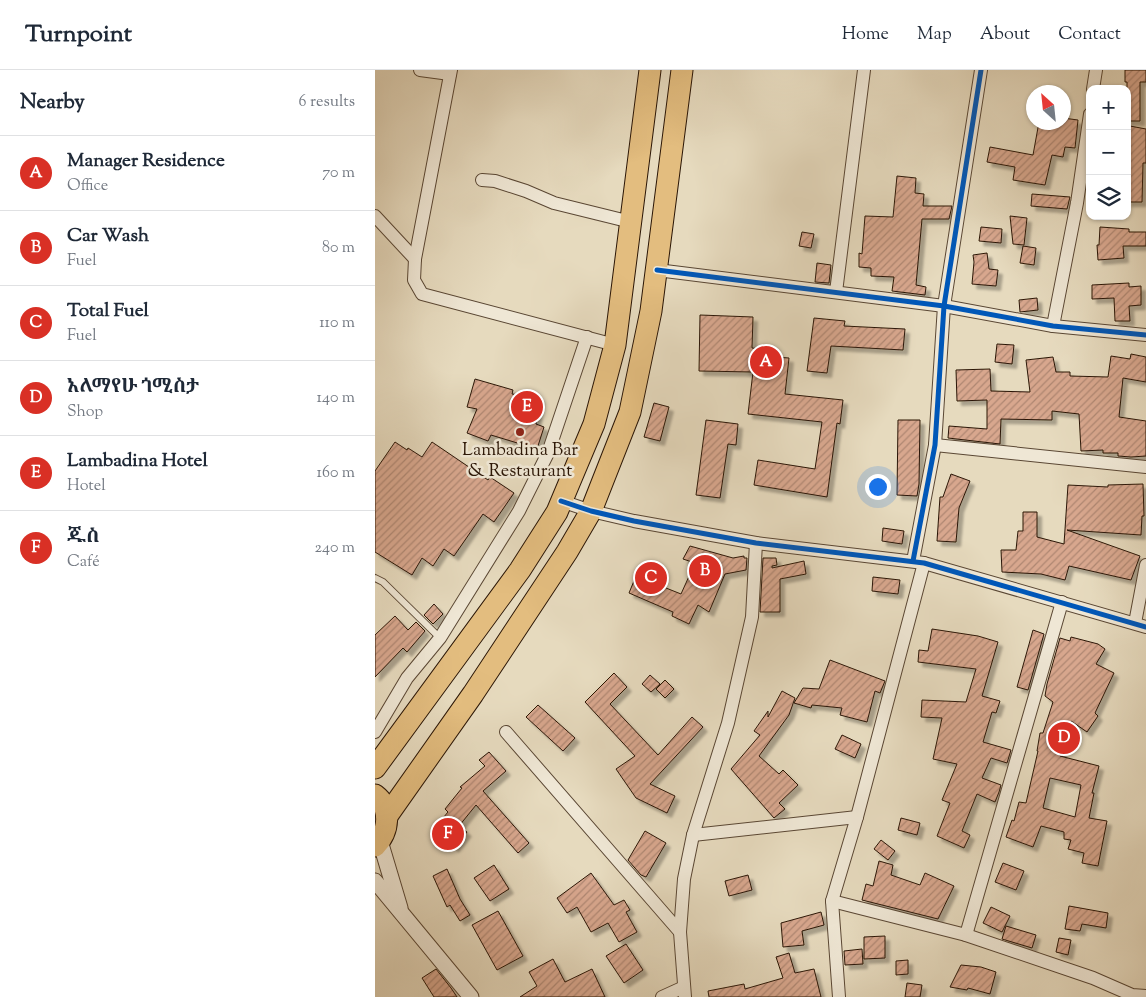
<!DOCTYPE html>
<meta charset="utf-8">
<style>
body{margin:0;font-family:"Sorts Mill Goudy","Noto Serif Ethiopic",serif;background:#f6f6f7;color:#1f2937}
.controls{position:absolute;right:15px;top:15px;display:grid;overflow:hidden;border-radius:10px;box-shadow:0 1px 4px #0004}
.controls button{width:45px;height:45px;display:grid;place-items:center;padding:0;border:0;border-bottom:1px solid #e0e1e3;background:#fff;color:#1f2937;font:25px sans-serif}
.compass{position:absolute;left:651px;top:15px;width:45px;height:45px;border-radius:50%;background:#fff;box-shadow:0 1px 4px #0004;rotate:333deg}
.you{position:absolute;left:502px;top:416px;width:18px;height:18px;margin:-12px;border:4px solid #fff;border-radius:50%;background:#1a73e8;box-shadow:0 0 0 8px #1a73e833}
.badge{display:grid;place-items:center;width:32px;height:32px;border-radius:50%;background:#d93025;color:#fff;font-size:16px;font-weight:700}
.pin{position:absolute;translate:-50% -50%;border:2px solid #fff;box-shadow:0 1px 5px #0006}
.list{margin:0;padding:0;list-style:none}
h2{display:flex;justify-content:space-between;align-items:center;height:65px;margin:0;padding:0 20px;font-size:21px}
h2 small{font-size:16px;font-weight:400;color:#747a83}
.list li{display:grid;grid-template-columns:32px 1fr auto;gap:15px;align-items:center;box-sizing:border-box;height:75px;padding:0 20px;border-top:1px solid #e0e1e3}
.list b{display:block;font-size:19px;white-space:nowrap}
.list p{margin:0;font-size:16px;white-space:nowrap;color:#747a83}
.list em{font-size:16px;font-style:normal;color:#747a83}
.icon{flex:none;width:28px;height:28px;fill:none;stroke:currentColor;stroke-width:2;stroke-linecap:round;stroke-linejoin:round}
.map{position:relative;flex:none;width:771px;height:927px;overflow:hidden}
header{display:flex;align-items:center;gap:30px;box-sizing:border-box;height:70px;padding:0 25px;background:#fff;border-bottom:1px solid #e0e1e3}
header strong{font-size:24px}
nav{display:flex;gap:28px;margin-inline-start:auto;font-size:18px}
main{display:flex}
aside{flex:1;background:#fff}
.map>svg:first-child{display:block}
.building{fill:url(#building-hatch);stroke:#2b1606;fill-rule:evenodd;filter:url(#shadow)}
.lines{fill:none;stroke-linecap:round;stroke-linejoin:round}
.service-casing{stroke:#5a4734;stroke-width:8}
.minor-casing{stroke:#5a4734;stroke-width:14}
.tertiary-casing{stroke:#5a4734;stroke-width:17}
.trunk-casing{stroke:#2b1606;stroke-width:23}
.service{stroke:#efe7d5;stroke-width:6}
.minor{stroke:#efe7d5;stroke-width:12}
.tertiary{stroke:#efe7d5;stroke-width:15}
.trunk{stroke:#e3bd7f;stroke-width:21}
.cycleway-casing{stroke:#efe7d5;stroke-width:8}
.cycleway{stroke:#0057b8;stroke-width:5}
.poi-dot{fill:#8f2418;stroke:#efe7d5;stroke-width:2}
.labels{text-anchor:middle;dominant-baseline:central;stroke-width:5;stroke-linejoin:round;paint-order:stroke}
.poi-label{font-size:18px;fill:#2b1606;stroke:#efe7d5}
</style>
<header>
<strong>Turnpoint</strong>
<nav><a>Home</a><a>Map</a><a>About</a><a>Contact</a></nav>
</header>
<main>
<aside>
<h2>Nearby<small>6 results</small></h2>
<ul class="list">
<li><span class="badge">A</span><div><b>Manager Residence</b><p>Office</p></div><em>70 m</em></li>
<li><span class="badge">B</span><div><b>Car Wash</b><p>Fuel</p></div><em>80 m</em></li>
<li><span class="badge">C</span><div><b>Total Fuel</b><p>Fuel</p></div><em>110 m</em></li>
<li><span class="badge">D</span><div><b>አለማየሁ ጎሚስታ</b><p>Shop</p></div><em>140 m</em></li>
<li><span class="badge">E</span><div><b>Lambadina Hotel</b><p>Hotel</p></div><em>160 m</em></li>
<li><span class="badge">F</span><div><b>ጁስ</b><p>Café</p></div><em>240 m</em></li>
</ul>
</aside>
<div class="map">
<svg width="771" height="927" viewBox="0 0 771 927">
<defs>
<pattern id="building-hatch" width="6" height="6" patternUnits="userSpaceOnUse" patternTransform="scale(1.25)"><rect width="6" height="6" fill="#d8a78e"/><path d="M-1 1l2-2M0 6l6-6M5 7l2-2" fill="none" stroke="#af8772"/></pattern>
<filter id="shadow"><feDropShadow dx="4.5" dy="4.5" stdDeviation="1" flood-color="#0004"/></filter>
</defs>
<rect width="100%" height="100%" fill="#e6dabe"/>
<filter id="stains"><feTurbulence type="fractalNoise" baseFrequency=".004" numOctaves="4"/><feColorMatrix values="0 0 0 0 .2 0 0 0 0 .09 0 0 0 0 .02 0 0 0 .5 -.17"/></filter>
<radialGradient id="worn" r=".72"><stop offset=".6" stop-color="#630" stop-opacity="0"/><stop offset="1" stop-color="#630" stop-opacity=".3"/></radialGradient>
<g class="building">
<polygon points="750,0 771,0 771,12 765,12 765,51 752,51 752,12 750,12"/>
<polygon points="688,48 703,50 700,78 690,77 688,87 677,85 670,115 638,110 640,97 612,92 615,77 658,85 664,52 688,52"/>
<polygon points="755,56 771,59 771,93 768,93 767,132 752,132 754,91 752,90 752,75"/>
<polygon points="522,106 541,108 540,123 549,124 548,136 577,136 574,149 547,149 541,215 551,217 550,225 517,221 519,207 496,206 496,198 484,197 484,183 487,184 490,146 518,147"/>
<polygon points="657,124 695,127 692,139 656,136"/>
<polygon points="635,146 652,148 649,175 638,174"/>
<polygon points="606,157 627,159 626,173 604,171"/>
<polygon points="725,157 754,159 754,162 771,162 771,176 748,176 749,188 723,190 722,175 724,175"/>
<polygon points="427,162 439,164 436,178 424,176"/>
<polygon points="648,176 661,178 659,195 645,193"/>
<polygon points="612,183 614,199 623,200 621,216 597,214 599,192 598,185"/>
<polygon points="442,193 456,195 454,213 440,212"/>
<polygon points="754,213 754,217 766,216 766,235 754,236 755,251 740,251 739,228 717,229 717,215"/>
<polygon points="662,228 663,240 645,242 644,230"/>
<polygon points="325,245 378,247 377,278 402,281 401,287 414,288 410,324 468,330 465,354 462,353 452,427 379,415 383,390 440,399 447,352 373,344 378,302 324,301"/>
<polygon points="439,248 470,251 469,256 530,259 528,280 456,276 452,303 432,301"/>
<polygon points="622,274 639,275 637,294 620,292"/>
<polygon points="756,284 771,287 771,312 748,308 744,347 771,351 771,386 756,387 743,386 743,383 728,383 728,380 706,381 704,344 677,341 677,350 626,349 625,374 573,368 574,356 612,359 612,330 582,331 581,300 615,299 616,321 655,322 651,290 678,287 681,302 695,302 695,306 733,307 736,286 755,289"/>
<polygon points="100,309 138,320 137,324 165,328 161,354 169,357 162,379 116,365 113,371 92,363 102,339 92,337"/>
<polygon points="279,333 294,337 285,371 269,367"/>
<polygon points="331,350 363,354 361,375 353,374 345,428 321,425"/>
<polygon points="523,350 545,350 544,414 542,426 522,425"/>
<polygon points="20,372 32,380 33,378 47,387 57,372 113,410 115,407 139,423 119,452 108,444 79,486 69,479 58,496 47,488 37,505 0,482 0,401"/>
<polygon points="576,404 595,411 584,438 581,472 562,471 565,427 568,427"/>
<polygon points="768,414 769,446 767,446 766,465 692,460 765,486 756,510 694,496 690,510 666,504 627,502 626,480 641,480 643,461 648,461 648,442 662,442 662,467 689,474 693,415 733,417 733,415"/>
<polygon points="508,458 529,461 527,474 507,471"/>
<polygon points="315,476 358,488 369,486 369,488 372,488 371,500 350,504 334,542 323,535 314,554 297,546 298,542 254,523 261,506 306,524 320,493 308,489"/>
<polygon points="388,488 401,488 402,495 397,496 397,498 429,491 431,504 405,509 405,542 385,542"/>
<polygon points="498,507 525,510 523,524 497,521"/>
<polygon points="59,534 68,544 58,554 49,545"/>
<polygon points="20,546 33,560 41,552 50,561 32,582 28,578 0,607 0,565"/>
<polygon points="557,559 603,566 623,572 607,626 625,631 621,643 617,642 608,672 636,680 632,693 616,688 607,708 626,715 624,722 620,732 602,724 587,761 595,765 589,778 562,766 575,733 567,730 582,694 558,689 567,648 546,647 547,630 591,632 601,599 543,592 544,580 553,581"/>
<polygon points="658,560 669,564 653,620 642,617"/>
<path d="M696,567L723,574L730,579L721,594L739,603L720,643L723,646L712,662L696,651L685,686L724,696L717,723H719L714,748L732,751L723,796L707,793L709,783L693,779L696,770L689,769V762L666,756L658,777L631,767L637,750L639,751L644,732L651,733L663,681H662L665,663H668L678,632L670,626L672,614L685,568L695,571ZM675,708L706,715L700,747L668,738Z"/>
<polygon points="455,590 510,611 505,623 500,621 492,652 465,645 467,638 437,635 436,638 419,633 428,618 444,619"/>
<polygon points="239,603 252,617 235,634 283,685 317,647 328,657 275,714 300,726 292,743 261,728 241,699 260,686 210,632"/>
<polygon points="275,605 285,614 276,622 267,614"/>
<polygon points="290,610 299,619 290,628 281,619"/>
<polygon points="407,621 420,628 414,645 384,686 404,704 408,700 423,715 404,733 410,739 399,748 356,699 385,665 379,661 393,641 393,647"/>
<polygon points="163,635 200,668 188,681 151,647"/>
<polygon points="467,665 486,674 480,688 460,679"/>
<polygon points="114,682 131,701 108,721 154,773 143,783 101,735 84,756 92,762 79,778 63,754 73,742 70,739 87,718 85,717 110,696 104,690"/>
<polygon points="526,748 545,753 542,765 523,760"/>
<polygon points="270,761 291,773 271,807 266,805 253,790"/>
<polygon points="506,770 520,781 513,790 499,779"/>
<polygon points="504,791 518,795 516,805 545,815 550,803 579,816 563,849 487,830 491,814 498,816"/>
<polygon points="628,793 649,801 641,820 620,812"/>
<polygon points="119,795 134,819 115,831 99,808"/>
<polygon points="72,799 85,829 95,845 85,851 75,835 72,837 58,806"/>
<polygon points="216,803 239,835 249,830 255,840 251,842 262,862 244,872 233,853 216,862 202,837 192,843 182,828"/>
<polygon points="373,805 377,820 354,826 350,811"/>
<polygon points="694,836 733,843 731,858 707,854 705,861 690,859"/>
<polygon points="616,837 635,846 627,862 608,853"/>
<polygon points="123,841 148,886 122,900 97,855"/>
<polygon points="446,842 449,855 427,861 429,875 408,877 406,853"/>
<polygon points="631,856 661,865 657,878 627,869"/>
<polygon points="510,866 510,888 489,889 489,867"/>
<polygon points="684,868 696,870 693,885 681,882"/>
<polygon points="251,874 268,900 249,913 231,886"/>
<polygon points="487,879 488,894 470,895 469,881"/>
<polygon points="414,883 420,903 439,899 446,927 334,927 333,921 369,914 370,919 408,908 401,887"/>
<polygon points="178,889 190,912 217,899 230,927 145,927 162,916 154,902"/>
<polygon points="533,890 533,904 521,905 521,891"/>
<polygon points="586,895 606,897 621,902 615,924 593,918 592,920 575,917"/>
<polygon points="61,899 76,918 82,927 59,927 47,908"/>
<polygon points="532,913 547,915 545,927 530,927"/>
</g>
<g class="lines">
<g class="service-casing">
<polyline id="service" points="0,508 8,512 65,568"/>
</g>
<g class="minor-casing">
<g id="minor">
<polyline points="45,0 75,4"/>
<polyline points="76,0 40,189 39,210 47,224 240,275"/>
<polyline points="718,19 721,0"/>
<polyline points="107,110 120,111 151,121 179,133 256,152"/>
<polyline points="0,146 40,189"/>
<polyline points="282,200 569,236 678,256 771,265"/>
<polyline points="461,222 489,0"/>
<polyline points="678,256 702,133 715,44"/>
<polyline points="560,375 771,397"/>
<polyline points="186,431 216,441 259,451 381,473 549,493 771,557"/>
<polyline points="538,491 560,375 569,236 606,0"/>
<polyline points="760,553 771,495"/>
<polyline points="0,662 32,608 65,568 144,441 173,383 212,267"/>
<polyline points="131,662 305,862"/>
<polyline points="318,765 482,747"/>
<polyline points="457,831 591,865 718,908 757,925 771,926"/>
<polyline points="591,865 687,532"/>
<polyline points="287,927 309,917"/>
<polyline points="310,927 305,862 309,809 318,765 353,653 377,547 381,473"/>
<polyline points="464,927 457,831 482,747 549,493"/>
</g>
</g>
<g class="tertiary-casing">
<g id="tertiary">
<polyline points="5,771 25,838"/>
<polyline points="0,811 96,927"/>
</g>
</g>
<g class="trunk-casing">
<g id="trunk">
<polyline points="0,698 145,500 182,442 219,354 240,275 275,0"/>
<path d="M0,725C17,738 14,762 0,776"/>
<polyline points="12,746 98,624 192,482 216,441 255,342 276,241 307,0"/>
</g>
</g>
<use href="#service" class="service"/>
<use href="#minor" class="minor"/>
<use href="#tertiary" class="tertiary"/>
<use href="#trunk" class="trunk"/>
<g class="cycleway-casing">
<g id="cycleway">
<polyline points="282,200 569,236 678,256 771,265"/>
<polyline points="186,431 216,441 259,451 381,473 549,493 771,557"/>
<polyline points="538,491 560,375 569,236 606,0"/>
</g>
</g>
<use href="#cycleway" class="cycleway"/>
</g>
<circle class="poi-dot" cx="145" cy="362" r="5"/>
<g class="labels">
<g class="poi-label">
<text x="145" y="381">Lambadina Bar<tspan x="145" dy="21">&amp; Restaurant</tspan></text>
</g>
</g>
<rect width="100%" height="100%" filter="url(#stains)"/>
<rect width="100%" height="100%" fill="url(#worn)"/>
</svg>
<div class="controls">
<button>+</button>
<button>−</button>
<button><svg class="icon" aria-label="layers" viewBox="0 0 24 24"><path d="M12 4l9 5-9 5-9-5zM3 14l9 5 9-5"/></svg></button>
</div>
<svg class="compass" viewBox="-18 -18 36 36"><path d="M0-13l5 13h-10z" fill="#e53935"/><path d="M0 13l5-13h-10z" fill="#747a83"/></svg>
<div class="you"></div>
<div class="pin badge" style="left:391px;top:292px">A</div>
<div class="pin badge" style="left:330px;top:501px">B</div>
<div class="pin badge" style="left:276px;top:508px">C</div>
<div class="pin badge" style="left:689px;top:668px">D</div>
<div class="pin badge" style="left:152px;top:337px">E</div>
<div class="pin badge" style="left:73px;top:764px">F</div>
</div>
</main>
